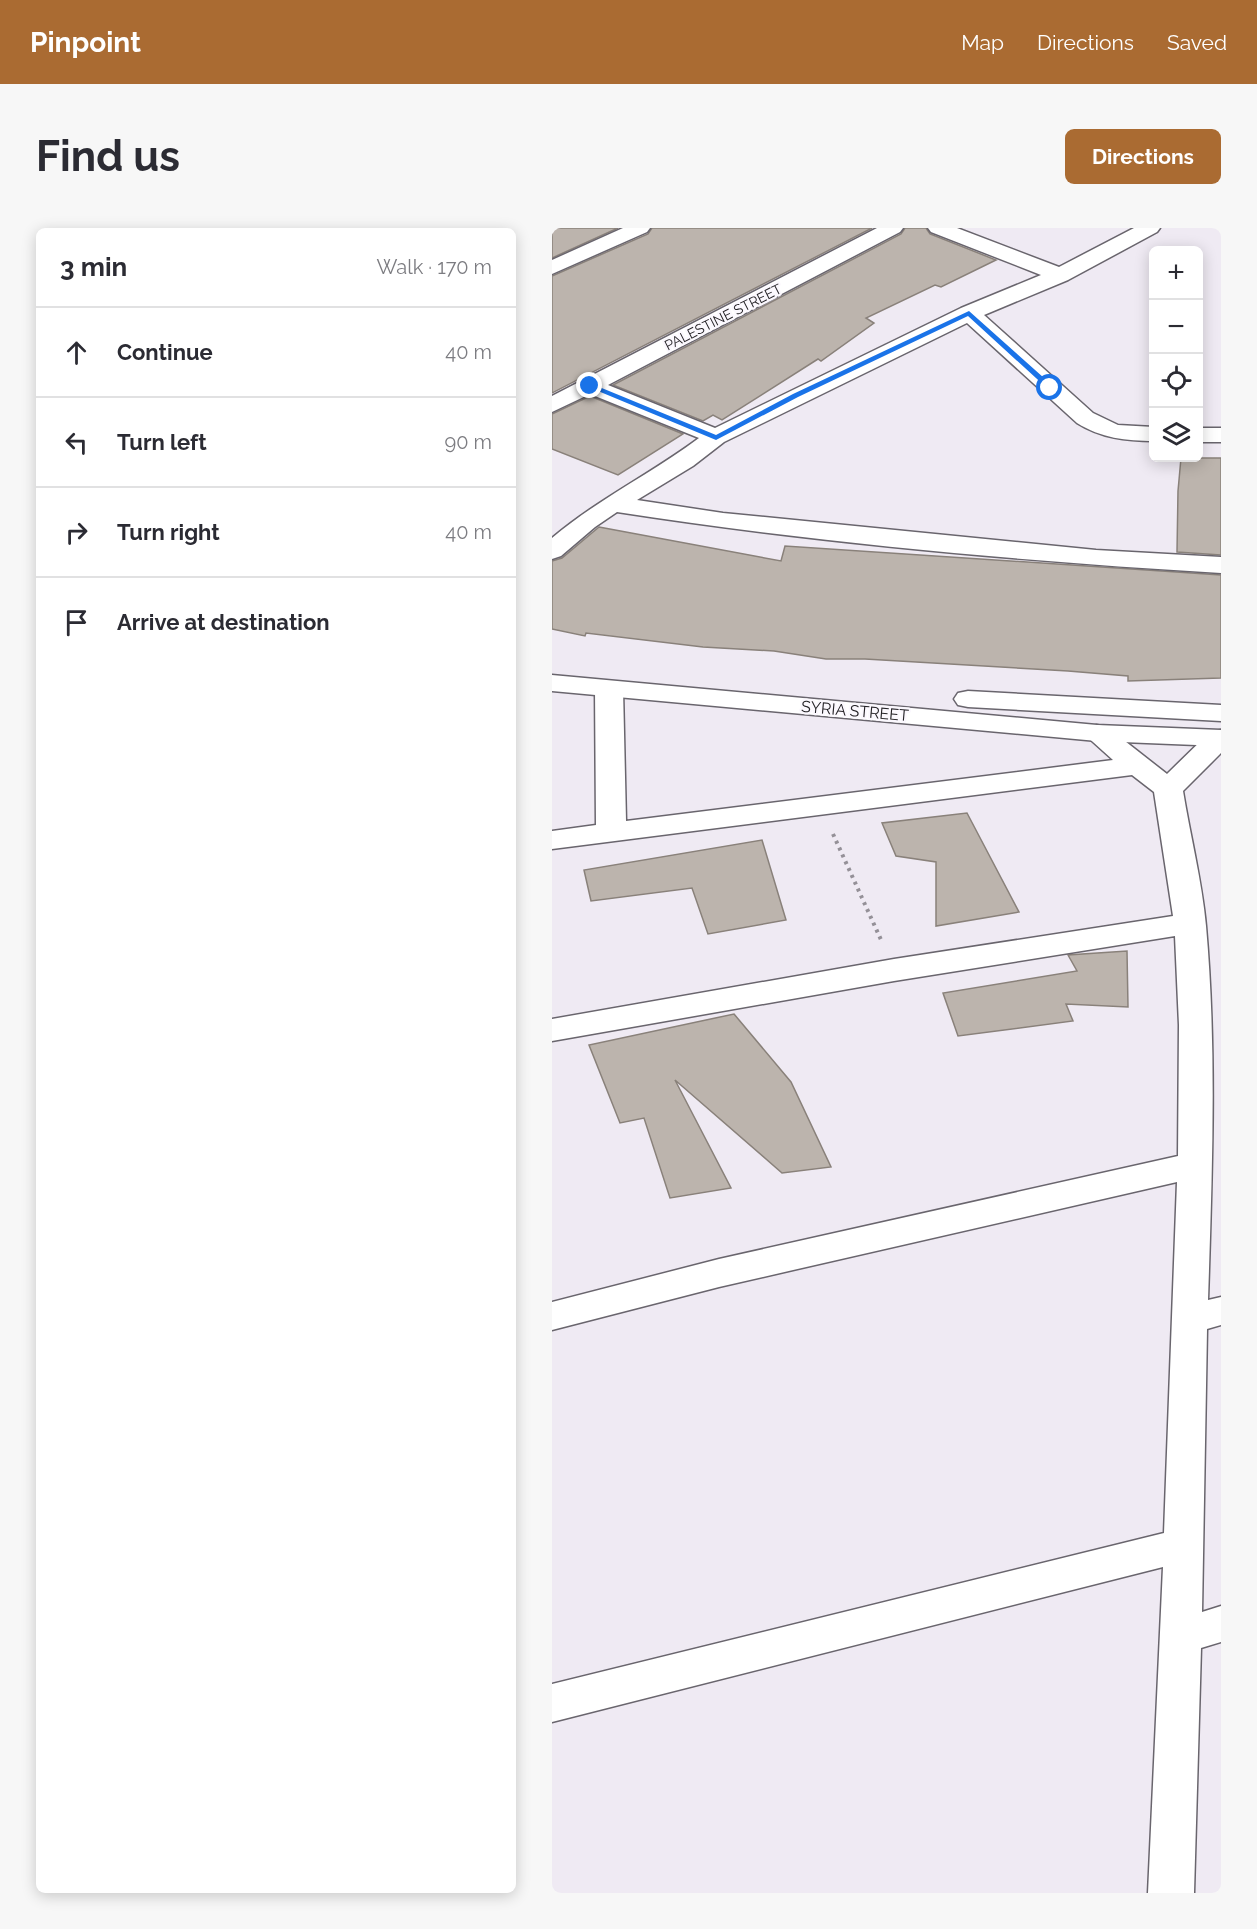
<!DOCTYPE html>
<meta charset="utf-8">
<style>
body{margin:0;font-family:Raleway,sans-serif;background:#f7f7f7;color:#2b2b33}
.controls{position:absolute;right:18px;top:18px;display:grid;overflow:hidden;border-radius:9px;box-shadow:0 3px 15px #0003}
.controls button{width:54px;height:54px;display:grid;place-items:center;padding:0;border:0;border-bottom:2px solid #e1e1e2;background:#fff;color:#2b2b33;font:30px sans-serif}
.stop{position:absolute;width:18px;height:18px;margin:-14px;border:4px solid #1a73e8;border-radius:50%;background:#fff}
.stop.end{background:#1a73e8;border-color:#fff;box-shadow:0 2px 6px #0008}
.list{margin:0;padding:0;list-style:none}
h2{display:flex;justify-content:space-between;align-items:center;height:78px;margin:0;padding:0 24px;font-size:26px}
h2 small{font-size:20px;font-weight:400;color:#7c7c81}
.list li{display:grid;grid-template-columns:39px 1fr auto;gap:18px;align-items:center;box-sizing:border-box;height:90px;padding:0 24px;border-top:2px solid #e1e1e2}
.list b{display:block;font-size:22px;white-space:nowrap}
.list em{font-size:20px;font-style:normal;color:#7c7c81}
.icon{flex:none;width:33px;height:33px;fill:none;stroke:currentColor;stroke-width:2;stroke-linecap:round;stroke-linejoin:round}
.map{position:relative;flex:none;width:669px;height:1665px;overflow:hidden;border-radius:9px}
header{display:flex;align-items:center;gap:36px;box-sizing:border-box;height:84px;padding:0 30px;background:#aa6b32;color:#fff}
header strong{font-size:28px}
nav{display:flex;gap:33px;margin-inline-start:auto;font-size:21px}
.intro{display:flex;align-items:center;justify-content:space-between;box-sizing:border-box;height:144px;padding:0 36px}
h1{margin:0;font-size:42px}
.button{padding:15px 27px;border-radius:9px;background:#aa6b32;color:#fff;font-size:21px;font-weight:700}
main{display:flex;gap:36px;padding:0 36px}
aside{flex:1;background:#fff;border-radius:9px;box-shadow:0 3px 15px #0003}
.map>svg:first-child{display:block}
.building{fill:#bcb4ad;stroke:#89817a;stroke-width:1.5}
.lines{fill:none;stroke-linecap:round;stroke-linejoin:round}
.minor-casing{stroke:#69656d;stroke-width:3}
.major-casing{stroke:#69656d;stroke-width:3}
.path{stroke:#949097;stroke-width:4;stroke-dasharray:3 4.5;stroke-linecap:butt}
.minor{fill:#fff;fill-rule:evenodd}
.major{fill:#fff;fill-rule:evenodd}
.route{fill:#1a73e8}
.labels{text-anchor:middle;dominant-baseline:central;stroke-width:4.5;stroke-linejoin:round;paint-order:stroke}
.far-street-label{font-size:14px;fill:#242226;stroke:#fbf8fe}
.street-label{font-size:16px;fill:#242226;stroke:#fbf8fe}
</style>
<header>
<strong>Pinpoint</strong>
<nav><a>Map</a><a>Directions</a><a>Saved</a></nav>
</header>
<div class="intro"><h1>Find us</h1><a class="button">Directions</a></div>
<main>
<aside>
<h2>3 min<small>Walk · 170 m</small></h2>
<ul class="list">
<li><svg class="icon" aria-label="ahead" viewBox="0 0 24 24"><path d="M12 20V5M6 11l6-6 6 6"/></svg><div><b>Continue</b></div><em>40 m</em></li>
<li><svg class="icon" aria-label="left" viewBox="0 0 24 24"><path d="M17 20v-9H6M10 6l-5 5 5 5"/></svg><div><b>Turn left</b></div><em>90 m</em></li>
<li><svg class="icon" aria-label="right" viewBox="0 0 24 24"><path d="M7 20v-9h11M14 6l5 5-5 5"/></svg><div><b>Turn right</b></div><em>40 m</em></li>
<li><svg class="icon" aria-label="arrive" viewBox="0 0 24 24"><path d="M6 21V4h12l-3 4 3 4H6"/></svg><div><b>Arrive at destination</b></div></li>
</ul>
</aside>
<div class="map">
<svg width="669" height="1665" viewBox="0 0 669 1665">
<rect width="100%" height="100%" fill="#efeaf3"/>
<g class="building">
<polygon points="0,0 66,0 0,30"/>
<polygon points="100,0 320,0 0,165 0,48 96,6"/>
<polygon points="353,0 374,0 378,6 444,32 389,59 383,57 314,90 322,95 269,133 266,131 170,192 161,187 151,193 61,157 349,6"/>
<polygon points="38,168 131,206 66,247 0,221 0,186"/>
<polygon points="629,230 669,230 669,327 625,324 626,263"/>
<polygon points="47,299 229,333 233,318 669,347 669,450 576,453 576,448 516,443 313,431 274,431 222,423 151,419 34,405 33,408 0,401 0,333 10,330"/>
<polygon points="415,585 467,684 384,698 384,634 344,628 330,595"/>
<polygon points="210,612 234,692 156,706 140,660 39,673 32,642"/>
<polygon points="575,723 576,779 514,776 521,793 406,808 391,765 525,743 516,727"/>
<polygon points="182,786 239,854 279,939 230,945 123,852 179,960 118,970 92,890 68,895 37,817"/>
</g>
<g class="lines">
<g class="minor-casing">
<g id="minor">
<polygon points="71,0 98,0 95,4 0,46 0,32"/>
<path d="M325,0H351L348,4L56,157L163,200L409,80L489,47L379,4L376,0H405L507,39L582,0H608L605,4L516,52L432,87L541,185L566,197L602,199V213C574,213 549,210 525,195L415,95L172,214L141,238L85,272L171,285L544,322L669,329V345C468,333 265,315 65,284L43,299L9,328L0,331V310C46,271 99,246 147,210L38,166L0,184V168Z"/>
<rect x="646" y="200" width="23" height="14"/>
<path d="M57,453L67,455L71,461L74,593L561,532L531,505L535,499L545,497L555,499L615,546L658,504L669,502V525L631,563C638,607 650,653 654,698C665,822 660,948 656,1072L669,1069V1097L655,1101L650,1384L669,1378V1414L649,1420L642,1665H596L611,1339L0,1494V1456L612,1305L625,954L167,1059L0,1102V1074L167,1031L626,928L627,797L623,708L342,753L0,813V791L342,731L621,688L602,564L580,547L0,621V603L44,597L43,461L47,455Z"/>
</g>
</g>
<g class="major-casing">
<g id="major">
<polygon points="0,447 545,497 669,502 669,518 545,513 0,463"/>
<polygon points="416,463 669,477 669,493 416,479 406,477 402,471 406,465"/>
</g>
</g>
<polyline class="path" points="281,606 330,714"/>
<use href="#minor" class="minor"/>
<use href="#major" class="major"/>
</g>
<polygon class="route" points="417,83 501,158 501,161 496,161 416,88 246,169 164,212 34,158 40,156 164,207 241,166"/>
<g class="labels">
<g class="far-street-label">
<text transform="translate(171 89) rotate(-27)">PALESTINE STREET</text>
</g>
<g class="street-label">
<text transform="translate(303 483) rotate(5)">SYRIA STREET</text>
</g>
</g>
</svg>
<div class="controls">
<button>+</button>
<button>−</button>
<button><svg class="icon" aria-label="locate" viewBox="0 0 24 24"><circle cx="12" cy="12" r="6"/><path d="M12 2v4M12 18v4M2 12h4M18 12h4"/></svg></button>
<button><svg class="icon" aria-label="layers" viewBox="0 0 24 24"><path d="M12 4l9 5-9 5-9-5zM3 14l9 5 9-5"/></svg></button>
</div>
<div class="stop" style="left:498px;top:160px"></div>
<div class="stop end" style="left:38px;top:158px"></div>
</div>
</main>
